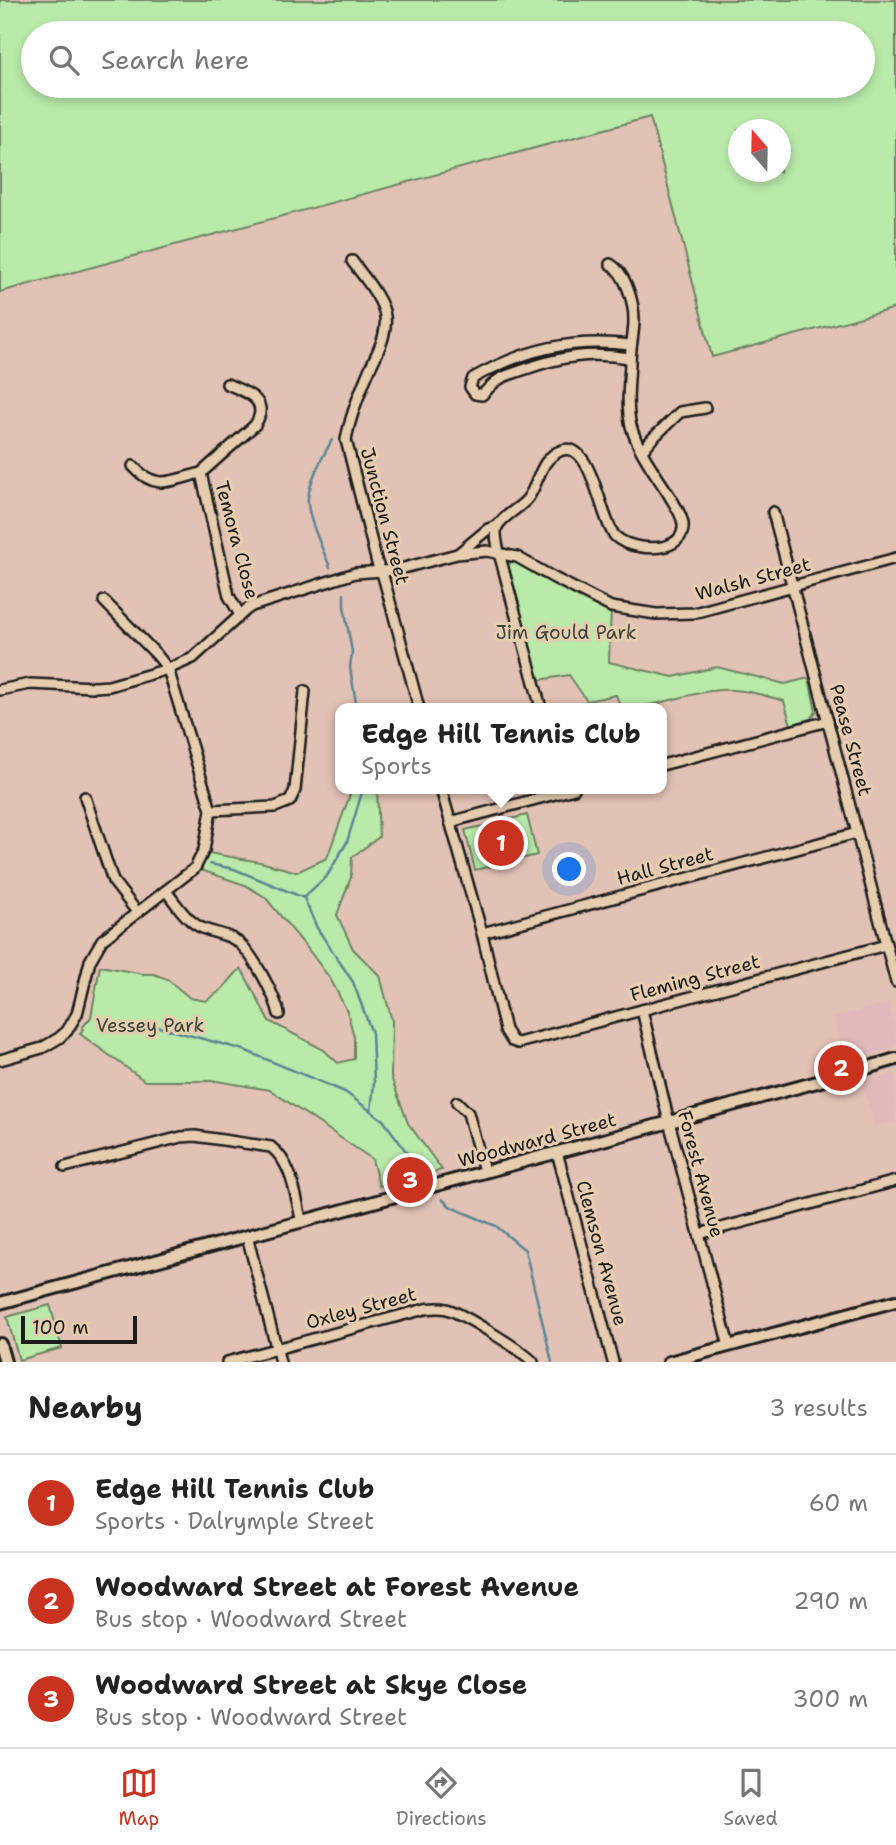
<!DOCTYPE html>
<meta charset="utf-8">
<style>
body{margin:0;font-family:"Shantell Sans",sans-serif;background:#f2f2f2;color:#222}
.compass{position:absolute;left:728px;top:119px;width:63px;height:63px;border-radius:50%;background:#fff;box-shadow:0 4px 10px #0003;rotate:340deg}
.scale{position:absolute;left:21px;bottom:18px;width:116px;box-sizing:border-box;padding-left:7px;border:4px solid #1c1c1c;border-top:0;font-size:19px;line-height:24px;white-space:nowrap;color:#1c1c1c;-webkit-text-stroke:5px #e7cdaf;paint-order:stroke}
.you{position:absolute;left:570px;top:870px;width:24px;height:24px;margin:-18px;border:5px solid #fff;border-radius:50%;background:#1a73e8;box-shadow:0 0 0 10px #1a73e833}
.badge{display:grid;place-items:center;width:46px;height:46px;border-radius:50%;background:#c8321e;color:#fff;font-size:23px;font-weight:700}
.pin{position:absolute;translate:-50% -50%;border:4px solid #fff;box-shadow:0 2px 7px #0006}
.popup{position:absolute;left:335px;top:703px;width:332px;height:91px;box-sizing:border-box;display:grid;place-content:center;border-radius:14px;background:#fff;filter:drop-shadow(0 2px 5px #0005);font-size:23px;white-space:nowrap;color:#767676}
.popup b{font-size:26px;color:#222}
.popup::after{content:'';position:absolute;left:50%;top:100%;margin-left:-14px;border:14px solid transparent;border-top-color:#fff}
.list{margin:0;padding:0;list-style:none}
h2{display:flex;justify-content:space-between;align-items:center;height:91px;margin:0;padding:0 28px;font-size:30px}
h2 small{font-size:23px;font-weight:400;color:#767676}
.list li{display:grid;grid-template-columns:46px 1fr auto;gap:21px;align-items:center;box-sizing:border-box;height:98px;padding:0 28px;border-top:2px solid #e0e0e0}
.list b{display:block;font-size:26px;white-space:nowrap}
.list p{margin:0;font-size:23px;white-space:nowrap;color:#767676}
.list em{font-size:23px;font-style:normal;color:#767676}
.icon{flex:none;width:38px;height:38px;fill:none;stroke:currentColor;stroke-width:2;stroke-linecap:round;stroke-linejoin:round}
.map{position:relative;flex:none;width:896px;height:1362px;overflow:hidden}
.search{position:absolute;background:#fff;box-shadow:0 4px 10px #0003;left:21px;right:21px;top:21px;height:77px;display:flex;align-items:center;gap:18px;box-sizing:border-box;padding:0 24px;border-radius:38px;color:#767676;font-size:26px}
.sheet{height:385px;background:#fff}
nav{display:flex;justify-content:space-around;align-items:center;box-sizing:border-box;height:98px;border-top:2px solid #e0e0e0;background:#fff;font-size:19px;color:#767676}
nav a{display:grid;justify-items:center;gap:4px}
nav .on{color:#c8321e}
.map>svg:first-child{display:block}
.built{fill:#e0babb}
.green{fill:#b9eaa9;stroke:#6a8362;stroke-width:2;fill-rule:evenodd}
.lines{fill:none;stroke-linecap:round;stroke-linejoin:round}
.stream{stroke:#5b8595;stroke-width:2.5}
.minor-casing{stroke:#1c1c1c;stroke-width:14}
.tertiary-casing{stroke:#1c1c1c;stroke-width:16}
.minor{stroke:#e7cdaf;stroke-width:9}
.tertiary{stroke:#e7cdaf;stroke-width:10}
.labels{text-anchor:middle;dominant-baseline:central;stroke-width:6;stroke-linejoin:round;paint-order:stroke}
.street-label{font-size:19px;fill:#1c1c1c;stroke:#e7cdaf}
.park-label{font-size:19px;fill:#3b4538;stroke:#e7cdaf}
</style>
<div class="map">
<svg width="896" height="1362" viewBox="0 0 896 1362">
<rect width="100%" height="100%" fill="#e3c2b6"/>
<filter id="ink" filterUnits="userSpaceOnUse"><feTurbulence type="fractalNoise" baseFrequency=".0143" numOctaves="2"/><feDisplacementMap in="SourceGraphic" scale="14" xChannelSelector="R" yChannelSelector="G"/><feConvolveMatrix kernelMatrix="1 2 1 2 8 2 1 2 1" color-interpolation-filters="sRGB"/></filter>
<g filter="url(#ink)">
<g class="built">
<polygon points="888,1002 896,1030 896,1043 892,1049 845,1062 834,1018"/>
<polygon points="896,1073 896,1121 874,1127 862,1082"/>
</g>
<g class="green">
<path d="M0,0H896V308L712,357L650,117L0,292ZM33,33H863V86H33ZM738,130H780V172H738Z"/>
<path d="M517,557L611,607L609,662L673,677L717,667L785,684L809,678L816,712L810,719L791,725L784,701C764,695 741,688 719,690C686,693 655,708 621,708L616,695L587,701L569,675L533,681L503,568Z"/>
<polygon points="352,789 377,789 379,837 352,857 351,877 337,915 353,949 380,976 392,1021 391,1077 408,1123 442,1170 379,1186 372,1159 270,1090 217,1081 145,1081 80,1034 83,1029 82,1028 91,1017 100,966 143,974 154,974 167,979 190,998 206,1001 221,990 241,968 269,1021 324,1050 338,1063 354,1059 354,1037 347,1011 331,980 308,949 265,897 245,885 195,868 203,852 260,862 297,872 327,858"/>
<polygon points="527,815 537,855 475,870 465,830"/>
<polygon points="50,1305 62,1348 19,1360 7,1317"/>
</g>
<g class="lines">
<g class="stream">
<path d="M330,567C323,549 306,516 308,497C311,477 322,458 332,440"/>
<polyline points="344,594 344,606 352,652 350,668 357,708"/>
<polyline points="210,864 234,869 304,898 317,928 353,982 372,1033 374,1082 371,1111"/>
<polyline points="304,897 327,876 347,842 363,789"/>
<polyline points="159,1027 244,1050 345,1092 383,1120 423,1174"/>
<polyline points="442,1199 451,1207 496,1226 525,1250 552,1362"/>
</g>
<g class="minor-casing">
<g id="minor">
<path d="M352,261C363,276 378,293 384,311C390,333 376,354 368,373C359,394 350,417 346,440L377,563L383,576L419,708"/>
<path d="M630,358C590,352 561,356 523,370C515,373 505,375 498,380C492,384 487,390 482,395L475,394L470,387L473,378C525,349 571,338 631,345"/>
<polyline points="642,451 652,439 680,412 705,408"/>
<path d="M133,466C156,492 172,480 201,473L229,596L240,615"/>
<path d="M201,473L255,425C271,400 246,392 227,384"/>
<polyline points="773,512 896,982"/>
<polyline points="459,553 488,529 497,526"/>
<polyline points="0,690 30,684 95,687 109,686 168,669 193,658 246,610 252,606 355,573 396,570 457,554 487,551 517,557 554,578 611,607 656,614 694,613 896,558"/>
<path d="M541,708L499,553C498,545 494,534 497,527C502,516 521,508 528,498C539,483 540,459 560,451C592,437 600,519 615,536C626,547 651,550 666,546C677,543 684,535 683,524C682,514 674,504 669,495C656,474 638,451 631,426C626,406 629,383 630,363C630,349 634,334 634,320C634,303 626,273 610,264"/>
<polyline points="662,765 828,721"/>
<polyline points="441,789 482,933 505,1030 512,1041 518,1043 886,945"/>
<polyline points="85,797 113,881 137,912"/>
<polyline points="211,810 275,807 290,801 295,790 305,691"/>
<polyline points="450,822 574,789"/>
<path d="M166,891C175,902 183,916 195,924C207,933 223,932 235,940C251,949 275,996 279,1014"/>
<polyline points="482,933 857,833"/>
<polyline points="642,1010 667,1114 729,1346"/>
<polyline points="0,1060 42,1048 59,1038 67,1031 77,1014 90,961 102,940 195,868 204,850 211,810 168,669 157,655 104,601"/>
<polyline points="457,1102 468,1113 484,1171"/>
<polyline points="557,1152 613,1362"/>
<path d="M65,1167L181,1137L195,1136L271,1147C293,1164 295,1196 302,1222"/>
<polyline points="699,1234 896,1181"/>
<polyline points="247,1236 280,1362"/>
<path d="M227,1362L425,1309C433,1308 439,1307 447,1309C463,1314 522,1350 533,1362"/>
</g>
</g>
<g class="tertiary-casing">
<g id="tertiary">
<polyline points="0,1303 843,1075 896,1059"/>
<polyline points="0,1344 5,1362"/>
<polyline points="669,1362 896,1301"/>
</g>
</g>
<use href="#minor" class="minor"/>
<use href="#tertiary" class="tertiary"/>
</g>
</g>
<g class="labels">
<g class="street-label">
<text transform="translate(385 516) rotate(75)">Junction Street</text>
<text transform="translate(237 540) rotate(75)">Temora Close</text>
<text transform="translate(753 579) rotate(-15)">Walsh Street</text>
<text transform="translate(851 740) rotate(75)">Pease Street</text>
<text transform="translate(665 866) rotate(-15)">Hall Street</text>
<text transform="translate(695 978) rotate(-15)">Fleming Street</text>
<text transform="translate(537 1140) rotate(-15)">Woodward Street</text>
<text transform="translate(701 1174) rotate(75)">Forest Avenue</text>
<text transform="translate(602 1253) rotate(75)">Clemson Avenue</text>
<text transform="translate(361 1308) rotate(-15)">Oxley Street</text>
</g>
<g class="park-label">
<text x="566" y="632">Jim Gould Park</text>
<text x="150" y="1025">Vessey Park</text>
</g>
</g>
</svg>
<svg class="compass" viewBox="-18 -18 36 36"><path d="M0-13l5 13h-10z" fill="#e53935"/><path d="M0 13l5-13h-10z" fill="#767676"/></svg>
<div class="scale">100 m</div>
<div class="you"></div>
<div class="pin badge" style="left:501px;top:843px">1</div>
<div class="popup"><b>Edge Hill Tennis Club</b>Sports</div>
<div class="pin badge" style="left:841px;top:1068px">2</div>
<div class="pin badge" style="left:410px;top:1180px">3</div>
<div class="search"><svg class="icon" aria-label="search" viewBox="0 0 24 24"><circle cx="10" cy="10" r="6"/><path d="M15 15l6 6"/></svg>Search here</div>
</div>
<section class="sheet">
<h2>Nearby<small>3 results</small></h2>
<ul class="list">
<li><span class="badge">1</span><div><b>Edge Hill Tennis Club</b><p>Sports · Dalrymple Street</p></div><em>60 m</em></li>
<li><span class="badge">2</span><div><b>Woodward Street at Forest Avenue</b><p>Bus stop · Woodward Street</p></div><em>290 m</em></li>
<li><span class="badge">3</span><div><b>Woodward Street at Skye Close</b><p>Bus stop · Woodward Street</p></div><em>300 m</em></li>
</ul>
</section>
<nav>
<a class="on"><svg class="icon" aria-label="map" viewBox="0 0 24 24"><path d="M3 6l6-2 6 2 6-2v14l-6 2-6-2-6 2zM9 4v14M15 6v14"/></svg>Map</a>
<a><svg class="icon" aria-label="directions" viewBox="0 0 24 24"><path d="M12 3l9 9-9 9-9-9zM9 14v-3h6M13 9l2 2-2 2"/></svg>Directions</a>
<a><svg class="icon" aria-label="saved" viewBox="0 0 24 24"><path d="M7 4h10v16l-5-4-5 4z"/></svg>Saved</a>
</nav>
